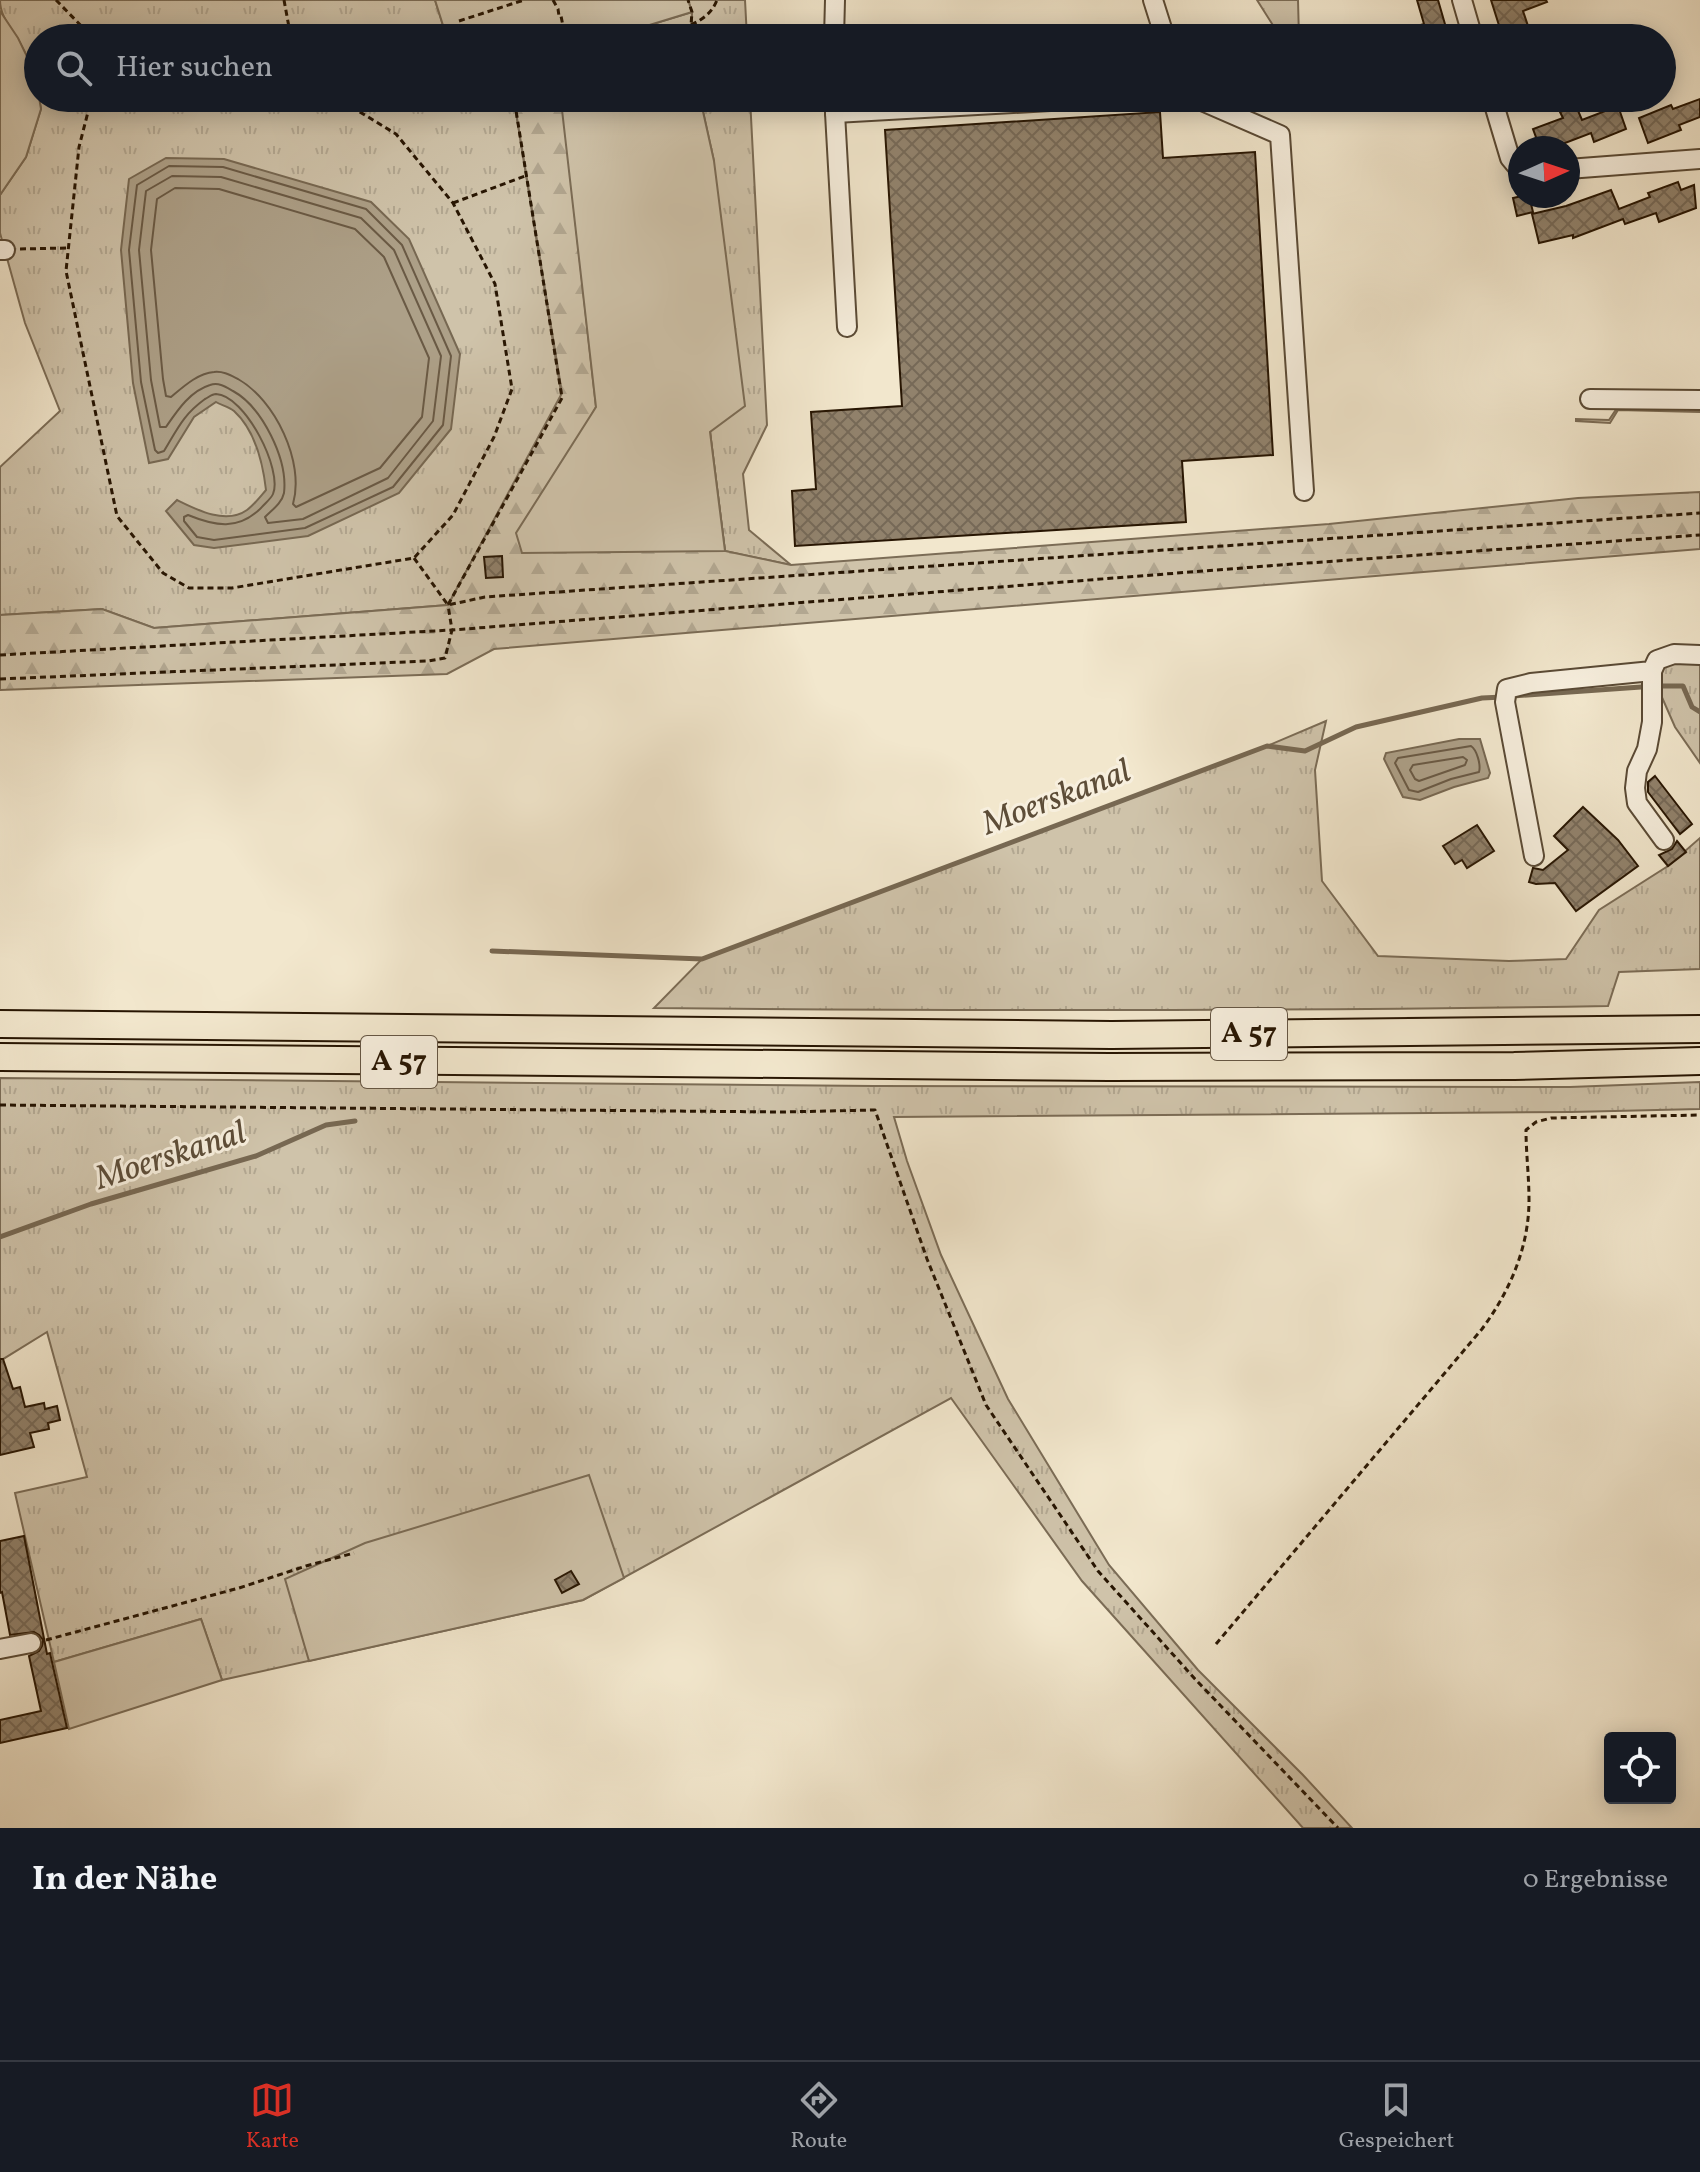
<!DOCTYPE html>
<html lang="de">
<meta charset="utf-8">
<style>
body{margin:0;font-family:Vollkorn,serif;background:#242831;color:#f1f3f6}
.controls{position:absolute;right:24px;bottom:24px;display:grid;overflow:hidden;border-radius:8px;box-shadow:0 4px 20px #0003}
.controls button{width:72px;height:72px;display:grid;place-items:center;padding:0;border:0;border-bottom:2px solid #363941;background:#171b24;color:#f1f3f6;font:40px sans-serif}
.compass{position:absolute;left:1508px;top:136px;width:72px;height:72px;border-radius:50%;background:#171b24;box-shadow:0 4px 20px #0003;rotate:87deg}
.list{margin:0;padding:0;list-style:none}
h2{display:flex;justify-content:space-between;align-items:center;height:104px;margin:0;padding:0 32px;font-size:34px}
h2 small{font-size:26px;font-weight:400;color:#9ea1a6}
.icon{flex:none;width:44px;height:44px;fill:none;stroke:currentColor;stroke-width:2;stroke-linecap:round;stroke-linejoin:round}
.map{position:relative;flex:none;width:1700px;height:1828px;overflow:hidden}
.search{position:absolute;background:#171b24;box-shadow:0 4px 20px #0003;left:24px;right:24px;top:24px;height:88px;display:flex;align-items:center;gap:20px;box-sizing:border-box;padding:0 28px;border-radius:44px;color:#9ea1a6;font-size:30px}
.sheet{height:232px;background:#171b24}
nav{display:flex;justify-content:space-around;align-items:center;box-sizing:border-box;height:112px;border-top:2px solid #363941;background:#171b24;font-size:22px;color:#9ea1a6}
nav a{display:grid;justify-items:center;gap:4px}
nav .on{color:#d93025}
.map>svg:first-child{display:block}
.grass{fill:url(#grass-tufts);stroke:#7b6c56;stroke-width:2}
.forest{fill:url(#forest-firs);stroke:#7b6c56;stroke-width:2}
.garden{fill:#cfc3aa;stroke:#7b6c56;stroke-width:2}
.water{fill:#ada088;stroke:#776852;stroke-width:2}
.lines{fill:none;stroke-linecap:round;stroke-linejoin:round}
.shore{stroke:#6a5a45;stroke-width:2}
.stream{stroke:#776852;stroke-width:5}
.building{fill:url(#building-cross-hatch);stroke:#271502;stroke-width:2}
.minor-casing{stroke:#5a4a35;stroke-width:22}
.highway-casing{stroke:#271502;stroke-width:30}
.path{stroke:#271502;stroke-width:3;stroke-dasharray:6 4;stroke-linecap:butt}
.minor{stroke:#f7efde;stroke-width:18}
.highway{stroke:#f2e7cd;stroke-width:26}
.labels{text-anchor:middle;dominant-baseline:central;stroke-width:6;stroke-linejoin:round;paint-order:stroke}
.shield{fill:#f7efde;stroke:#655644;stroke-width:2}
.shield-label{font-size:30px;font-weight:bold;fill:#271502}
.water-label{font-size:34px;font-style:italic;fill:#5d4d38;stroke:#f7efde}
</style>
<div class="map">
<svg width="1700" height="1828" viewBox="0 0 1700 1828">
<defs>
<pattern id="grass-tufts" width="24" height="20" patternUnits="userSpaceOnUse" patternTransform="scale(2)"><rect width="24" height="20" fill="#cfc3aa"/><path d="M3 7l-1-3M5 7V3M7 7l1-3M15 17l-1-3M17 17v-4M19 17l1-3" fill="none" stroke="#b2a791"/></pattern>
<pattern id="forest-firs" width="22" height="20" patternUnits="userSpaceOnUse" patternTransform="scale(2)"><rect width="22" height="20" fill="#cfc3aa"/><path d="M5 1l3.5 6h-7zM16 11l3.5 6h-7z" fill="#b2a791"/></pattern>
<pattern id="building-cross-hatch" width="8" height="8" patternUnits="userSpaceOnUse" patternTransform="scale(2)"><rect width="8" height="8" fill="#91826c"/><path d="M0 0l8 8M0 8l8-8" fill="none" stroke="#766957"/></pattern>
</defs>
<rect width="100%" height="100%" fill="#f2e7cd"/>
<filter id="stains"><feTurbulence type="fractalNoise" baseFrequency=".0025" numOctaves="4"/><feColorMatrix values="0 0 0 0 .2 0 0 0 0 .09 0 0 0 0 .02 0 0 0 .5 -.17"/></filter>
<radialGradient id="worn" r=".72"><stop offset=".6" stop-color="#630" stop-opacity="0"/><stop offset="1" stop-color="#630" stop-opacity=".3"/></radialGradient>
<g class="grass">
<path d="M0,0H435L447,38H38V90C35,72 28,57 19,41C11,27 0,17 0,0Z"/>
<polygon points="688,0 745,0 747,38 691,38 692,12"/>
<polygon points="1257,0 1298,0 1299,38 1281,38"/>
<polygon points="39,98 496,98 515,106 562,398 448,605 154,628 102,609 0,615 0,467 60,411 25,323 0,233 0,195 26,157 41,109"/>
<polygon points="700,98 750,98 767,425 743,474 749,530 791,565 725,551 710,432 714,161"/>
<polygon points="1617,408 1700,409 1700,412 1618,410 1610,423 1576,421 1576,419 1609,420"/>
<polygon points="1700,655 1700,763 1675,727 1657,686 1657,660"/>
<path d="M1326,721L1315,770L1322,881L1378,956L1509,961L1566,959L1599,910L1668,866L1700,838V969L1619,972L1608,1006C1290,1011 972,1011 654,1008L702,959L1267,746Z"/>
<polygon points="0,1078 873,1086 1570,1087 1700,1082 1700,1109 1571,1112 894,1117 907,1161 941,1255 1008,1399 1109,1565 1198,1670 1303,1775 1352,1828 1303,1828 1082,1581 951,1398 583,1600 222,1680 201,1619 54,1662 15,1493 87,1477 47,1332 0,1361"/>
</g>
<g class="forest">
<polygon points="692,12 691,38 607,38"/>
<polygon points="496,98 575,98 562,101 596,407 591,416 710,432 725,551 791,565 1329,524 1578,498 1700,492 1700,549 494,649 447,674 0,690 0,615 102,609 154,628 448,605 562,393 515,106"/>
</g>
<g class="garden">
<polygon points="435,0 688,0 692,12 607,38 447,38"/>
<polygon points="0,11 18,38 35,73 41,109 26,157 0,195"/>
<polygon points="575,98 700,98 714,161 745,406 710,432 725,551 522,553 516,533 596,407 561,101"/>
<polygon points="589,1475 624,1578 583,1600 309,1661 285,1579 365,1543"/>
<polygon points="201,1619 222,1680 69,1729 54,1662"/>
</g>
<g class="water">
<path d="M166,158L224,159L371,202L409,239L460,354L451,429L399,493L308,536L214,548L194,545L166,511L177,500C197,510 226,525 247,510C254,505 260,497 266,490C263,464 255,430 234,411C229,407 221,405 216,402L194,417L168,459L149,463L133,383L121,250L129,179Z"/>
<polygon points="1459,739 1480,739 1490,773 1488,778 1454,787 1420,800 1403,797 1384,759 1386,753"/>
</g>
<g class="lines">
<g class="shore">
<path d="M169,166L223,167L366,209L402,245L451,356L443,425L393,487L305,528L214,540L197,537L184,521V517L188,515C215,526 238,531 261,508C264,504 271,499 273,494C283,470 245,395 216,394C212,394 209,397 205,399C183,415 178,428 164,451L158,453L155,450L141,382L129,250L137,185Z"/>
<path d="M172,176L221,177L361,218L394,250L441,356L433,421L388,478L303,519L268,523L265,517C272,510 282,503 284,493C288,459 262,407 233,391C226,387 219,382 210,385C190,391 177,411 166,427H160L151,380L139,250L146,191Z"/>
<path d="M175,188L219,189L355,229L384,257L429,358L422,417L380,468L296,507L293,504C305,462 275,400 238,379C230,375 223,371 214,372C198,373 183,387 171,397L166,396L163,379L151,250L157,199Z"/>
<path d="M1471,746C1477,750 1481,765 1479,772L1451,779L1418,792L1409,790L1395,763L1398,758Z"/>
<polygon points="1463,757 1467,760 1465,765 1419,781 1415,779 1410,770 1413,765"/>
</g>
<g class="stream">
<polyline points="1658,686 1683,686 1692,707 1700,712"/>
<polyline points="1513,696 1641,687"/>
<polyline points="492,951 702,959 1267,746 1305,751 1356,727 1482,698 1503,697"/>
<polyline points="0,1237 91,1204 256,1156 326,1125 355,1121"/>
</g>
</g>
<g class="building">
<polygon points="1417,0 1438,0 1449,38 1389,38 1388,35 1424,24"/>
<polygon points="1491,0 1546,0 1547,2 1523,11 1532,38 1503,38"/>
<polygon points="1700,99 1700,117 1679,125 1681,130 1648,143 1639,118 1671,105 1673,109"/>
<polygon points="1576,106 1582,120 1618,106 1626,129 1594,142 1591,133 1552,148 1540,148 1533,129 1563,118 1560,112"/>
<polygon points="1160,112 1163,158 1255,152 1273,455 1182,461 1186,522 795,546 792,491 816,489 811,412 902,406 885,130"/>
<polygon points="1678,182 1681,190 1694,185 1696,208 1659,222 1656,213 1625,224 1623,219 1573,238 1573,235 1539,243 1532,214 1566,206 1611,190 1619,209 1650,197 1648,193"/>
<polygon points="1522,196 1529,196 1533,212 1517,216 1513,198"/>
<polygon points="502,556 503,577 486,578 484,557"/>
<polygon points="1655,776 1692,824 1680,834 1648,792 1648,782"/>
<polygon points="1583,807 1618,840 1638,866 1576,911 1555,883 1536,884 1529,882 1533,868 1543,870 1568,850 1554,836"/>
<polygon points="1477,825 1494,851 1467,868 1462,860 1455,864 1443,846"/>
<polygon points="1677,841 1686,852 1668,866 1659,855 1672,849"/>
<polygon points="0,1359 3,1359 13,1389 20,1387 25,1407 44,1403 45,1409 57,1406 60,1420 48,1423 49,1429 30,1433 34,1447 0,1455"/>
<polygon points="24,1536 47,1654 50,1653 67,1728 0,1743 0,1720 41,1711 29,1656 39,1651 42,1646 43,1640 39,1635 34,1632 10,1635 2,1592 0,1593 0,1541"/>
<polygon points="571,1571 579,1584 562,1593 555,1580"/>
</g>
<g class="lines">
<g class="minor-casing">
<g id="minor">
<polyline points="1153,0 1165,38"/>
<polyline points="1462,0 1473,38"/>
<polyline points="834,38 835,0"/>
<polyline points="835,98 835,113 1103,98"/>
<polyline points="1195,98 1280,135 1304,491"/>
<polyline points="1492,98 1510,158 1520,170"/>
<polyline points="835,113 847,327"/>
<polyline points="1568,169 1700,159"/>
<polyline points="0,250 5,250"/>
<polyline points="1590,399 1700,400"/>
<polyline points="1652,671 1652,722 1647,749 1637,771 1635,788 1637,803 1664,840"/>
<polyline points="1534,856 1505,702 1507,689 1531,683 1652,671 1657,660 1674,654 1700,655"/>
<polyline points="0,1649 31,1643"/>
</g>
</g>
<g class="highway-casing">
<g id="highway">
<polyline points="0,1024 1112,1035 1700,1029"/>
<polyline points="0,1057 1109,1067 1514,1066 1700,1061"/>
</g>
</g>
<g class="path">
<polyline points="56,0 93,38"/>
<polyline points="284,0 291,38"/>
<polyline points="553,0 558,9 559,16 561,16 565,36"/>
<polyline points="459,21 524,0"/>
<path d="M691,25C703,19 712,13 717,0"/>
<polyline points="656,38 691,25 692,12 688,0"/>
<polyline points="98,98 88,112 79,147 66,271 117,516 163,573 189,588 232,588 414,558 453,515 494,437 512,389 495,284 453,203 396,134 337,98"/>
<polyline points="453,203 525,176"/>
<polyline points="20,249 67,248"/>
<polyline points="414,558 448,605 485,597 1700,513"/>
<polyline points="0,655 452,630 1280,565 1700,535"/>
<polyline points="0,679 428,661 445,658 452,630 448,605 562,398 514,98"/>
<polyline points="0,1105 782,1112 875,1110 927,1259 986,1405 1098,1571 1195,1679 1338,1828"/>
<polyline points="46,1640 239,1588 306,1566 354,1553"/>
<path d="M1216,1644L1482,1329C1510,1291 1529,1247 1529,1200C1529,1176 1526,1153 1526,1130L1536,1122L1551,1118L1700,1115"/>
</g>
<use href="#minor" class="minor"/>
<use href="#highway" class="highway"/>
</g>
<g class="labels">
<g class="shield">
<rect x="1211" y="1008" width="76" height="52" rx="6"/>
<rect x="361" y="1036" width="76" height="52" rx="6"/>
</g>
<g class="shield-label">
<text x="1249" y="1034">A 57</text>
<text x="399" y="1062">A 57</text>
</g>
<g class="water-label">
<text transform="translate(1057 799) rotate(-21)">Moerskanal</text>
<text transform="translate(171 1157) rotate(-18)">Moerskanal</text>
</g>
</g>
<rect width="100%" height="100%" filter="url(#stains)"/>
<rect width="100%" height="100%" fill="url(#worn)"/>
</svg>
<div class="controls">
<button><svg class="icon" aria-label="locate" viewBox="0 0 24 24"><circle cx="12" cy="12" r="6"/><path d="M12 2v4M12 18v4M2 12h4M18 12h4"/></svg></button>
</div>
<svg class="compass" viewBox="-18 -18 36 36"><path d="M0-13l5 13h-10z" fill="#e53935"/><path d="M0 13l5-13h-10z" fill="#9ea1a6"/></svg>
<div class="search"><svg class="icon" aria-label="search" viewBox="0 0 24 24"><circle cx="10" cy="10" r="6"/><path d="M15 15l6 6"/></svg>Hier suchen</div>
</div>
<section class="sheet">
<h2>In der Nähe<small>0 Ergebnisse</small></h2>
<ul class="list">
</ul>
</section>
<nav>
<a class="on"><svg class="icon" aria-label="map" viewBox="0 0 24 24"><path d="M3 6l6-2 6 2 6-2v14l-6 2-6-2-6 2zM9 4v14M15 6v14"/></svg>Karte</a>
<a><svg class="icon" aria-label="directions" viewBox="0 0 24 24"><path d="M12 3l9 9-9 9-9-9zM9 14v-3h6M13 9l2 2-2 2"/></svg>Route</a>
<a><svg class="icon" aria-label="saved" viewBox="0 0 24 24"><path d="M7 4h10v16l-5-4-5 4z"/></svg>Gespeichert</a>
</nav>
